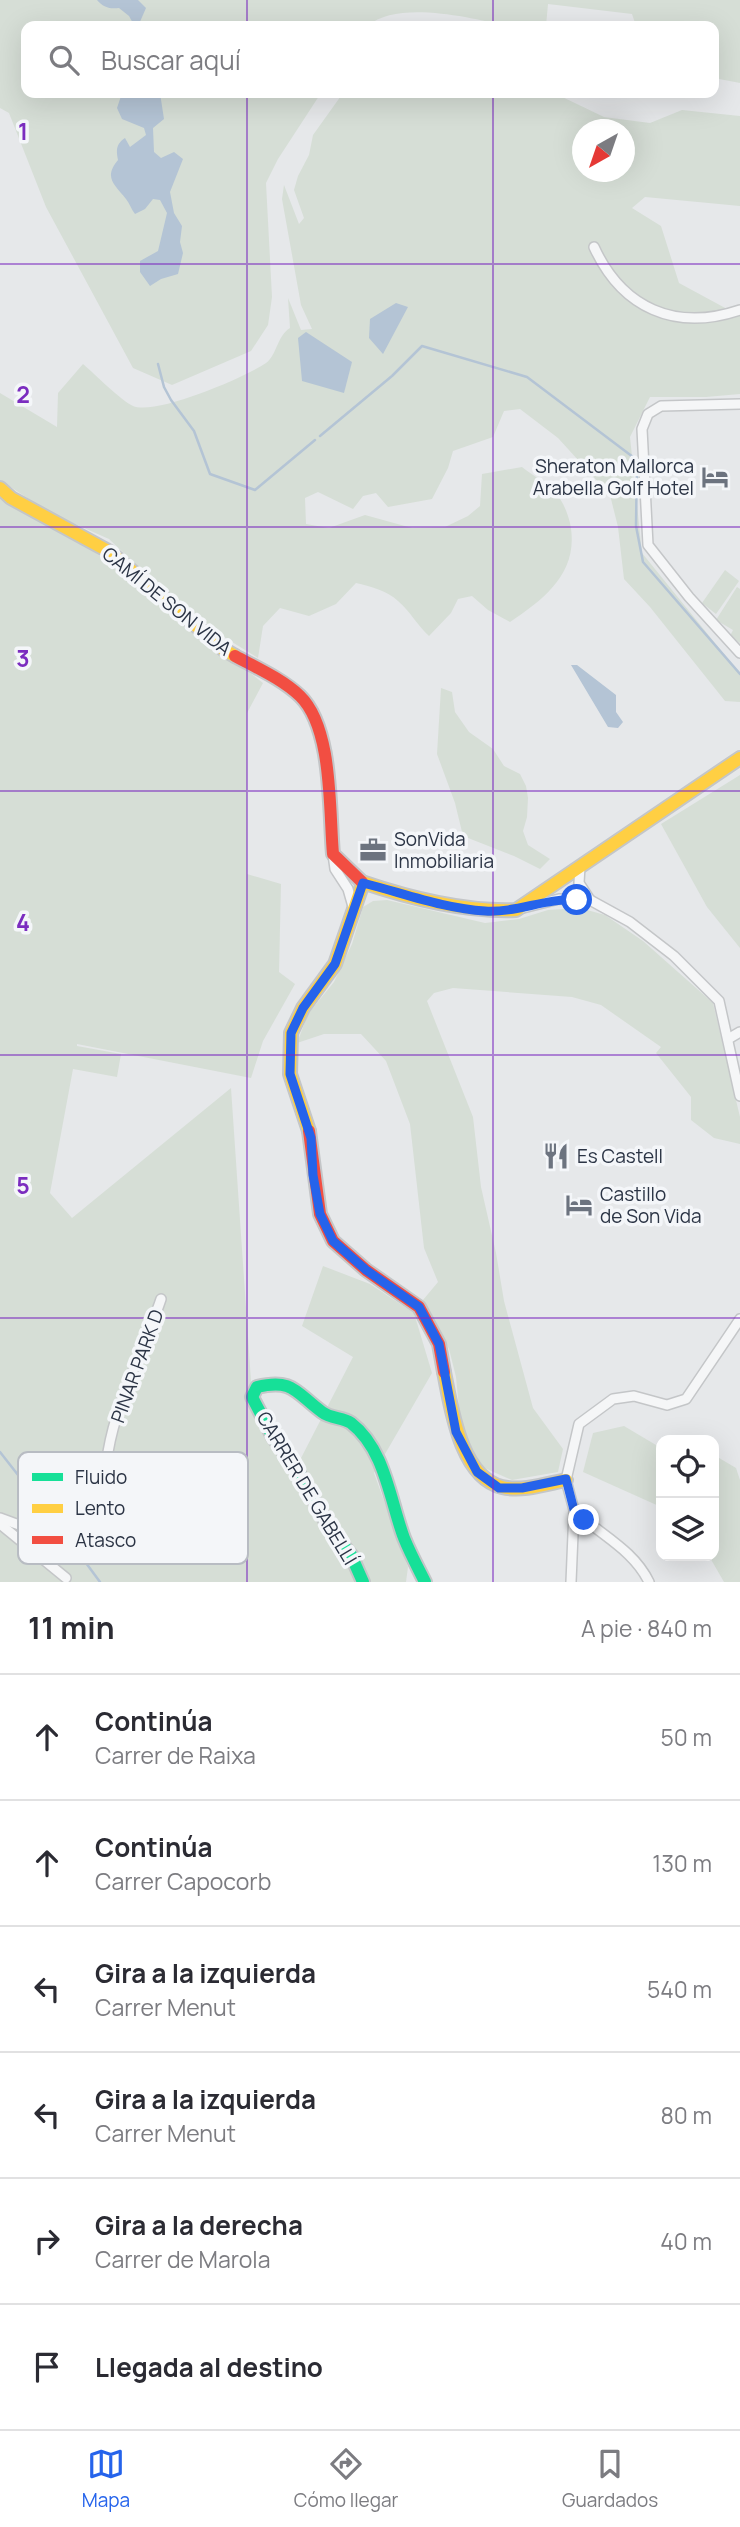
<!DOCTYPE html>
<html lang="es">
<meta charset="utf-8">
<style>
body{margin:0;font-family:Manrope,sans-serif;background:#f7f7f7;color:#2b2b33}
.controls{position:absolute;right:21px;bottom:21px;display:grid;overflow:hidden;border-radius:14px;box-shadow:0 7px 28px #0002}
.controls button{width:63px;height:63px;display:grid;place-items:center;padding:0;border:0;border-bottom:2px solid #e1e1e2;background:#fff;color:#2b2b33;font:35px sans-serif}
.compass{position:absolute;left:572px;top:119px;width:63px;height:63px;border-radius:50%;background:#fff;box-shadow:0 7px 28px #0002;rotate:220deg}
.stop{position:absolute;width:21px;height:21px;margin:-16px;border:5px solid #2563eb;border-radius:50%;background:#fff}
.stop.end{background:#2563eb;border-color:#fff;box-shadow:0 2px 7px #0008}
.list{margin:0;padding:0;list-style:none}
h2{display:flex;justify-content:space-between;align-items:center;height:91px;margin:0;padding:0 28px;font-size:30px}
h2 small{font-size:23px;font-weight:400;color:#7c7c81}
.list li{display:grid;grid-template-columns:46px 1fr auto;gap:21px;align-items:center;box-sizing:border-box;height:126px;padding:0 28px;border-top:2px solid #e1e1e2}
.list b{display:block;font-size:26px;white-space:nowrap}
.list p{margin:0;font-size:23px;white-space:nowrap;color:#7c7c81}
.list em{font-size:23px;font-style:normal;color:#7c7c81}
.icon{flex:none;width:38px;height:38px;fill:none;stroke:currentColor;stroke-width:2;stroke-linecap:round;stroke-linejoin:round}
.map{position:relative;flex:none;width:740px;height:1582px;overflow:hidden}
.search{position:absolute;background:#fff;box-shadow:0 7px 28px #0002;left:21px;right:21px;top:21px;height:77px;display:flex;align-items:center;gap:18px;box-sizing:border-box;padding:0 24px;border-radius:14px;color:#7c7c81;font-size:26px}
.sheet{height:847px;background:#fff}
nav{display:flex;justify-content:space-around;align-items:center;box-sizing:border-box;height:98px;border-top:2px solid #e1e1e2;background:#fff;font-size:19px;color:#7c7c81}
nav a{display:grid;justify-items:center;gap:4px}
nav .on{color:#2563eb}
.map>svg:first-child{display:block}
.green{fill:#d6ded6;fill-rule:evenodd}
.water{fill:#b4c4d5}
.lines{fill:none;stroke-linecap:round;stroke-linejoin:round}
.stream{stroke:#b4c4d5;stroke-width:2.5}
.street-casing{stroke:#c4c6c8;stroke-width:12}
.fast-casing{stroke:#c4c6c8;stroke-width:16}
.slow-casing{stroke:#c4c6c8;stroke-width:16}
.jam-casing{stroke:#c4c6c8;stroke-width:16}
.street{stroke:#f5f6f7;stroke-width:9}
.fast{stroke:#16e098;stroke-width:12}
.slow{stroke:#ffcf43;stroke-width:12}
.jam{stroke:#f24e42;stroke-width:12}
.route{stroke:#2563eb;stroke-width:9}
.grid{fill:none;stroke:#7b2cbf;stroke-width:2;stroke-opacity:0.55}
.labels{text-anchor:middle;dominant-baseline:central;stroke-width:7;stroke-linejoin:round;paint-order:stroke}
.poi-label{font-size:19px;fill:#2b3445;stroke:#f4f6f9;text-anchor:start}
.street-label{font-size:19px;fill:#2b3445;stroke:#f4f6f9}
.key{fill:#f4f6f9;stroke:#b8bcc3;stroke-width:2}
.key-label{font-size:19px;fill:#2b3445}
.grid-label{font-size:23px;text-anchor:middle;font-weight:bold;fill:#7b2cbf;stroke:#f4f6f9;stroke-width:7;stroke-linejoin:round;paint-order:stroke}
</style>
<div class="map">
<svg width="740" height="1582" viewBox="0 0 740 1582">
<rect width="100%" height="100%" fill="#e6e8ea"/>
<g class="green">
<path d="M0,0H740V83L714,78V26H636L632,14L548,4L546,26C533,26 519,28 507,26C469,17 396,0 368,26H26V93H321L278,159L266,183L272,297L268,325L251,351L172,385L133,368L46,207L9,113L0,108Z"/>
<path d="M343,93H554L604,117L650,123L682,110L740,116V206L645,197L632,208L661,226L679,283L740,316V394L706,397H650L630,437L642,553L740,674V702L725,701L650,607L624,579L618,527L610,495L558,438L520,409L504,411L493,437L453,451L448,468L432,499L388,507L376,493L363,496L353,509L318,492L305,498L306,524L329,528L365,515L412,528L445,527L468,516L480,506L482,474L522,467C532,475 544,481 553,490C562,499 567,511 570,523C580,571 546,598 510,622L488,610L472,596L458,599L451,613L429,636C417,625 410,611 398,601C388,591 370,586 356,583L336,604L309,616L280,608L263,626L258,658L224,637L148,576L109,539L50,513L0,480V393L57,427L58,393L83,364C96,375 119,399 133,406C155,416 246,377 266,363C277,355 277,336 290,328L288,298L301,330L312,329L301,305L282,199L284,185L299,224L304,218L294,190L298,176L309,155L313,135ZM582,130H624V172H582Z"/>
<polygon points="0,497 96,553 263,683 247,713 247,874 281,884 279,972 295,984 263,1041 251,1078 77,1044 77,1046 121,1054 117,1077 73,1069 50,1193 72,1218 231,1088 251,1381 270,1424 300,1460 353,1357 302,1326 323,1266 370,1284 414,1313 432,1373 374,1473 408,1567 406,1582 0,1582"/>
<polygon points="725,570 739,581 716,614 702,603"/>
<polygon points="737,587 740,589 740,643 730,636 733,630 716,620"/>
<polygon points="441,688 452,692 455,712 469,732 493,749 504,766 520,774 526,786 528,798 527,817 523,831 528,845 550,859 540,869 514,856 463,836 455,803 437,754"/>
<polygon points="740,775 740,948 707,907 661,824"/>
<polygon points="387,900 485,923 519,919 548,910 580,908 605,915 643,941 713,1003 740,1117 740,1144 714,1138 691,1120 691,1097 656,1053 661,1047 601,1005 572,997 453,988 434,993 427,1001 473,1117 481,1187 496,1253 504,1301 533,1408 563,1449 558,1472 512,1480 480,1466 461,1429 456,1377 449,1349 423,1300 438,1282 424,1248 410,1124 386,1061 361,1034 324,1034 297,1043 308,1014 334,982 352,944 363,907 373,901"/>
<polygon points="624,1426 661,1448 661,1507 583,1472 593,1433"/>
<polygon points="714,1455 736,1468 740,1480 740,1582 724,1582 709,1556 714,1556"/>
</g>
<g class="water">
<path d="M97,0H138L146,8L139,24L134,25L129,16L119,8C110,9 104,8 97,0Z"/>
<path d="M122,93H160L164,119L153,128L154,152L161,158L174,152L183,159L170,192L174,213L182,226L180,242L183,253L178,274L161,279L150,286L140,272V261L158,251L167,213L160,200L153,199L145,209L135,214C131,209 130,204 126,199C115,185 103,178 118,160C116,150 116,144 125,138L130,147L146,135L144,128L122,119L117,108Z"/>
<polygon points="396,303 408,307 383,354 369,338 370,319"/>
<polygon points="306,332 352,362 344,393 302,381 298,338"/>
<polygon points="571,665 577,665 616,695 616,712 623,722 618,728 608,727"/>
</g>
<g class="lines">
<g class="stream">
<polyline points="158,364 164,387 171,400 194,431 210,474 255,490 315,440"/>
<polyline points="320,436 392,376 422,346 527,377 637,460 636,526 643,562 740,674"/>
<polyline points="0,1452 69,1540"/>
<polyline points="75,1548 100,1582"/>
</g>
<g class="street-casing">
<g id="street">
<path d="M594,247C622,308 675,332 740,310"/>
<polyline points="740,404 661,406 648,414 642,429 648,545 689,597 740,653"/>
<polyline points="333,854 335,869 348,889 354,910"/>
<polyline points="580,866 579,883 590,900"/>
<polyline points="523,908 559,899 590,900 630,922 674,956 719,1001 740,1096"/>
<polyline points="728,1039 740,1032"/>
<path d="M574,1510C600,1535 633,1549 649,1582"/>
<path d="M0,1518L82,1548C104,1535 104,1477 108,1452C117,1399 144,1350 161,1299"/>
<polyline points="0,1524 66,1578"/>
<polyline points="571,1582 574,1510 566,1480 579,1424 613,1399 634,1396 667,1405 686,1399 740,1319"/>
</g>
</g>
<g class="fast-casing">
<path id="fast" d="M363,1582L351,1555L330,1529L297,1470L273,1437L252,1397L257,1387C293,1378 296,1393 322,1412C331,1419 343,1417 351,1423C385,1449 390,1501 404,1538C410,1553 418,1568 425,1582"/>
</g>
<g class="slow-casing">
<g id="slow">
<polyline points="0,488 11,498 110,552 223,649 235,656"/>
<path d="M362,882C409,898 467,912 516,910L740,758"/>
<polyline points="309,1131 290,1074 291,1033 303,1008 335,964 363,883"/>
<path d="M444,1372C451,1406 460,1477 502,1487C522,1492 546,1484 566,1480"/>
</g>
</g>
<g class="jam-casing">
<g id="jam">
<path d="M235,656C257,668 282,679 300,696C333,728 329,810 333,854L362,882"/>
<polyline points="309,1131 320,1214 333,1241 366,1270 419,1307 439,1344 444,1372"/>
</g>
</g>
<use href="#street" class="street"/>
<use href="#fast" class="fast"/>
<use href="#slow" class="slow"/>
<use href="#jam" class="jam"/>
</g>
<g class="lines">
<path class="route" d="M577,900C545,898 517,913 485,911C445,909 403,893 363,883L335,964L303,1008L291,1033L290,1074L311,1138L313,1175L320,1214L333,1241L366,1270L419,1307L439,1344L456,1432L477,1472L499,1488H522L566,1479L574,1510L584,1520"/>
</g>
<path class="grid" d="M247,0V26M493,0V26M247,93V1582M493,93V1582M0,264H740M0,527H740M0,791H740M0,1055H740M0,1318H740"/>
<defs>
<g id="hotel-bare" transform="scale(2.1)"><path d="M-6-4.5h1.5V1H6V5H4.5V3h-9V5H-6ZM-4 0a1.8 1.8 0 1 1 3.6 0ZM.5 0V-2.5h3Q6-2.5 6 0Z" fill="#6c737f" stroke="#f4f6f9" stroke-width="2.5" paint-order="stroke"/></g>
<g id="office-bare" transform="scale(2.1)"><path d="M-6-3h4V-5.5h4V-3h4V5H-6ZM-1-4.5V-3h2v-1.5ZM-6 0V1H6V0Z" fill="#6c737f" stroke="#f4f6f9" stroke-width="2.5" paint-order="stroke"/></g>
<g id="restaurant-bare" transform="scale(2.1)"><path d="M-5-6h1v4h1v-4h1v4h1v-4h1v5L-1.5 .5V6h-2V.5L-5-1ZM5-6V6H3V1.5H1.5Q1.5-4 5-6Z" fill="#6c737f" stroke="#f4f6f9" stroke-width="2.5" paint-order="stroke"/></g>
</defs>
<g fill-rule="evenodd">
<use href="#hotel-bare" x="715" y="477"/>
<use href="#office-bare" x="373" y="850"/>
<use href="#restaurant-bare" x="556" y="1156"/>
<use href="#hotel-bare" x="579" y="1205"/>
</g>
<g class="labels">
<g class="poi-label">
<text x="694" y="466" text-anchor="end">Sheraton Mallorca<tspan x="694" dy="22">Arabella Golf Hotel</tspan></text>
<text x="394" y="839">SonVida<tspan x="394" dy="22">Inmobiliaria</tspan></text>
<text x="577" y="1156">Es Castell</text>
<text x="600" y="1194">Castillo<tspan x="600" dy="22">de Son Vida</tspan></text>
</g>
<g class="street-label">
<text transform="translate(167 601) rotate(39)">CAMÍ DE SON VIDA</text>
<text transform="translate(137 1366) rotate(-70)">PINAR PARK D</text>
<text transform="translate(307 1488) rotate(59)">CARRER DE GABELLÍ</text>
</g>
</g>
<rect x="18" y="1452" width="230" height="112" rx="10" class="key"/>
<rect x="32" y="1473" width="31" height="8" fill="#16e098"/>
<rect x="32" y="1504" width="31" height="9" fill="#ffcf43"/>
<rect x="32" y="1536" width="31" height="8" fill="#f24e42"/>
<g class="key-label">
<text x="75" y="1484">Fluido</text>
<text x="75" y="1515">Lento</text>
<text x="75" y="1547">Atasco</text>
</g>
<g class="grid-label">
<text x="23" y="140">1</text>
<text x="23" y="403">2</text>
<text x="23" y="667">3</text>
<text x="23" y="931">4</text>
<text x="23" y="1194">5</text>
</g>
</svg>
<div class="controls">
<button><svg class="icon" aria-label="locate" viewBox="0 0 24 24"><circle cx="12" cy="12" r="6"/><path d="M12 2v4M12 18v4M2 12h4M18 12h4"/></svg></button>
<button><svg class="icon" aria-label="layers" viewBox="0 0 24 24"><path d="M12 4l9 5-9 5-9-5zM3 14l9 5 9-5"/></svg></button>
</div>
<svg class="compass" viewBox="-18 -18 36 36"><path d="M0-13l5 13h-10z" fill="#e53935"/><path d="M0 13l5-13h-10z" fill="#7c7c81"/></svg>
<div class="stop" style="left:577px;top:900px"></div>
<div class="stop end" style="left:584px;top:1520px"></div>
<div class="search"><svg class="icon" aria-label="search" viewBox="0 0 24 24"><circle cx="10" cy="10" r="6"/><path d="M15 15l6 6"/></svg>Buscar aquí</div>
</div>
<section class="sheet">
<h2>11 min<small>A pie · 840 m</small></h2>
<ul class="list">
<li><svg class="icon" aria-label="ahead" viewBox="0 0 24 24"><path d="M12 20V5M6 11l6-6 6 6"/></svg><div><b>Continúa</b><p>Carrer de Raixa</p></div><em>50 m</em></li>
<li><svg class="icon" aria-label="ahead" viewBox="0 0 24 24"><path d="M12 20V5M6 11l6-6 6 6"/></svg><div><b>Continúa</b><p>Carrer Capocorb</p></div><em>130 m</em></li>
<li><svg class="icon" aria-label="left" viewBox="0 0 24 24"><path d="M17 20v-9H6M10 6l-5 5 5 5"/></svg><div><b>Gira a la izquierda</b><p>Carrer Menut</p></div><em>540 m</em></li>
<li><svg class="icon" aria-label="left" viewBox="0 0 24 24"><path d="M17 20v-9H6M10 6l-5 5 5 5"/></svg><div><b>Gira a la izquierda</b><p>Carrer Menut</p></div><em>80 m</em></li>
<li><svg class="icon" aria-label="right" viewBox="0 0 24 24"><path d="M7 20v-9h11M14 6l5 5-5 5"/></svg><div><b>Gira a la derecha</b><p>Carrer de Marola</p></div><em>40 m</em></li>
<li><svg class="icon" aria-label="arrive" viewBox="0 0 24 24"><path d="M6 21V4h12l-3 4 3 4H6"/></svg><div><b>Llegada al destino</b></div></li>
</ul>
</section>
<nav>
<a class="on"><svg class="icon" aria-label="map" viewBox="0 0 24 24"><path d="M3 6l6-2 6 2 6-2v14l-6 2-6-2-6 2zM9 4v14M15 6v14"/></svg>Mapa</a>
<a><svg class="icon" aria-label="directions" viewBox="0 0 24 24"><path d="M12 3l9 9-9 9-9-9zM9 14v-3h6M13 9l2 2-2 2"/></svg>Cómo llegar</a>
<a><svg class="icon" aria-label="saved" viewBox="0 0 24 24"><path d="M7 4h10v16l-5-4-5 4z"/></svg>Guardados</a>
</nav>
